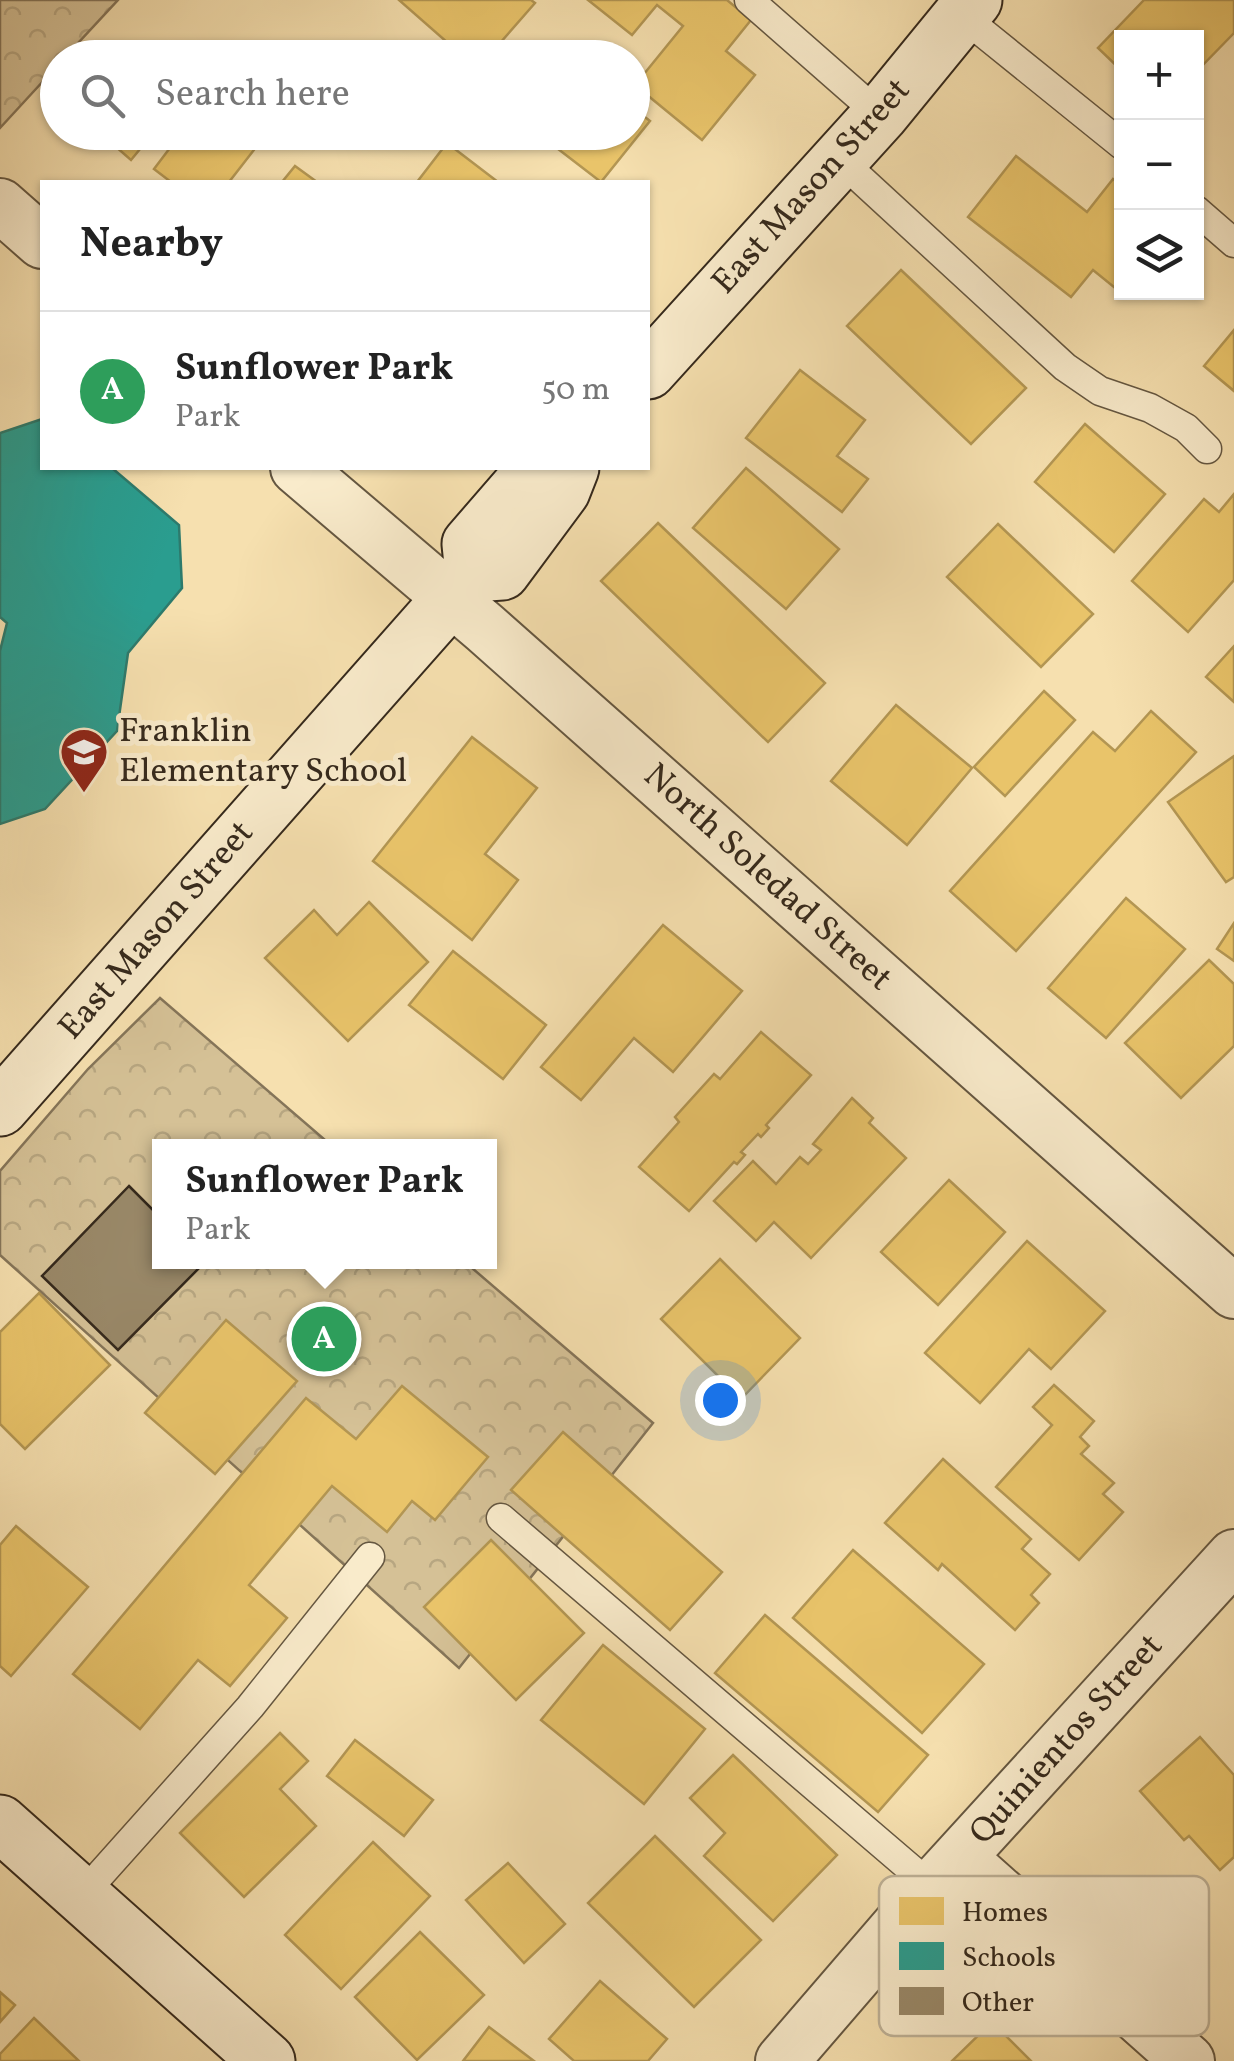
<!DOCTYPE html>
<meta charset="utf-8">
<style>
body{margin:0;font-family:Vollkorn,serif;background:#f6f6f6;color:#222}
.controls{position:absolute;right:30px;top:30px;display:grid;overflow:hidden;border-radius:0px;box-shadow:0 2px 8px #0004}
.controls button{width:90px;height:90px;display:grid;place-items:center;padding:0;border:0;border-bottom:2px solid #e0e0e0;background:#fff;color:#222;font:50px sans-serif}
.you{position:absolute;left:720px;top:1400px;width:35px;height:35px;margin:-25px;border:8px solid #fff;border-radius:50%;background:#1a73e8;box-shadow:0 0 0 15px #1a73e833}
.badge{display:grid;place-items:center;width:65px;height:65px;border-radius:50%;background:#111827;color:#fff;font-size:32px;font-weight:700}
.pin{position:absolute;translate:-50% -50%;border:5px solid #fff;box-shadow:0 2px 10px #0006}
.popup{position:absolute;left:152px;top:1139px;width:345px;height:130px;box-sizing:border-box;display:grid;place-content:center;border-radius:0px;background:#fff;filter:drop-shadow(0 2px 8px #0005);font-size:32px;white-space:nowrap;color:#767676}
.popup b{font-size:38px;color:#222}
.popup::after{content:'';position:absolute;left:50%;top:100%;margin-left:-20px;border:20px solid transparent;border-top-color:#fff}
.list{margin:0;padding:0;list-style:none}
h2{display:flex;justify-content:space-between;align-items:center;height:130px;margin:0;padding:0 40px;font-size:42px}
h2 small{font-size:32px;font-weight:400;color:#767676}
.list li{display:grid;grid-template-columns:65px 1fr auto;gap:30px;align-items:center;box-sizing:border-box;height:160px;padding:0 40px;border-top:2px solid #e0e0e0}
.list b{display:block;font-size:38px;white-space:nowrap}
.list p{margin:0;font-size:32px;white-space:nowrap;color:#767676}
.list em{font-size:32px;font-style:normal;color:#767676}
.icon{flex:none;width:55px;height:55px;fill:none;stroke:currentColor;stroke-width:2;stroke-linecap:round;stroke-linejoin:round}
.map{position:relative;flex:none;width:1234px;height:2061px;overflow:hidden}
.search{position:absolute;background:#fff;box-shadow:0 2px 8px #0004;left:40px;top:40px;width:610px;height:110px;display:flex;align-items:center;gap:25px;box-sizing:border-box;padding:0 35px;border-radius:55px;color:#767676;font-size:38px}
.panel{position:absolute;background:#fff;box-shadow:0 2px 8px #0004;left:40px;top:180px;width:610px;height:290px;border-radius:0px}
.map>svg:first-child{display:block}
.forest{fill:url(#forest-crowns);stroke:#857559;stroke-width:2.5}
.homes{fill:#e9c46a;stroke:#b39653;stroke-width:2.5}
.schools{fill:#2a9d8f;stroke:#2d7a6c;stroke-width:2.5}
.building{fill:#998868;stroke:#35291c;stroke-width:2.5}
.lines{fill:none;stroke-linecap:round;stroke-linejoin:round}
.lane-casing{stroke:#655741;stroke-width:31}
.street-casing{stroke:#655741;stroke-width:56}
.secondary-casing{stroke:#35291c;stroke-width:59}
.lane{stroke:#f9ebcb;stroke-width:28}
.street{stroke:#f9ebcb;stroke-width:52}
.secondary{stroke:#f9ebcb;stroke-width:55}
.labels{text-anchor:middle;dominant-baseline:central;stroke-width:10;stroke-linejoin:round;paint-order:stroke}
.street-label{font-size:35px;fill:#35291c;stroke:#f9ebcb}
.poi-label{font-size:35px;fill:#35291c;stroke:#f9ebcb;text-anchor:start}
.key{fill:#f9ebcb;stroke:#beb196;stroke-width:2.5}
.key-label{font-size:28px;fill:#35291c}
</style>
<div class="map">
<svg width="1234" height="2061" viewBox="0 0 1234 2061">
<defs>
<pattern id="forest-crowns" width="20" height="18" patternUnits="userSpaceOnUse" patternTransform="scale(2.5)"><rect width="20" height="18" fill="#d5c196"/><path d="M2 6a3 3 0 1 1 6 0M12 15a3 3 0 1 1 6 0" fill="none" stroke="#b7a681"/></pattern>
</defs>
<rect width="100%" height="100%" fill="#f6e0af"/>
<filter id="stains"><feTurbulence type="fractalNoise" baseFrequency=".002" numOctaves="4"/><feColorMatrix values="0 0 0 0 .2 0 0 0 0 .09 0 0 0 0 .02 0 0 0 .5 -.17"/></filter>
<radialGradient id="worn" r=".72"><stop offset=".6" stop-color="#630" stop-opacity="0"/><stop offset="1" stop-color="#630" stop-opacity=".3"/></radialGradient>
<g class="forest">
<polygon points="0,0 118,0 65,57 58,58 57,66 0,128"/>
<polygon points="160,998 332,1146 159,1146 159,1262 465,1262 653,1423 459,1668 0,1255 0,1171 88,1069"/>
</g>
<g class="homes">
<polygon points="399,0 531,0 535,3 487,58 465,58"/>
<polygon points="588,0 727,0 751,20 726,51 755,75 702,140 635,85 683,26 657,5 632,35"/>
<polygon points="1144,0 1234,0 1234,33 1196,72 1196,38 1122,38 1122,71 1098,48"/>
<polygon points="149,44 165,58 138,58"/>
<polygon points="632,107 650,121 601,182 536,132 632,132"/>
<polygon points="99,132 154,132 131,160"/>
<polygon points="182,132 266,132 267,133 229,182 171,182 154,169"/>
<polygon points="447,143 498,182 417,182"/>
<polygon points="1016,156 1087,212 1113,179 1122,186 1122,292 1128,292 1125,296 1093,270 1071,297 968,217"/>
<polygon points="295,166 317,182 282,182"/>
<polygon points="901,270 1026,388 971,444 847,326"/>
<polygon points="1234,330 1234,391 1204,366"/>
<polygon points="800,370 865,420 837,456 868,479 842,512 746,438"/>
<polygon points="1085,424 1165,494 1114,552 1035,482"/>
<polygon points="746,468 839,549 786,609 693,528"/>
<polygon points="1234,494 1234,580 1188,632 1132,581 1204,499 1219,512"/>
<polygon points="658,523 825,683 768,742 601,581"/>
<polygon points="998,524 1093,614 1041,667 947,577"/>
<polygon points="1234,646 1234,702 1206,677"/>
<polygon points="1044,691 1075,720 1005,796 974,767"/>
<polygon points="896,705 972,768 907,845 831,781"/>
<polygon points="1151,711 1196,752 1016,951 950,891 1093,732 1115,751"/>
<polygon points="472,737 537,788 485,854 518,880 472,940 373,861"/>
<polygon points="1234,756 1234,877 1226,882 1168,802"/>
<polygon points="1126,898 1185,949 1106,1038 1048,988"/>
<polygon points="369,902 428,962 348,1041 265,958 314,910 337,935"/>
<polygon points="1234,923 1234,961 1217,949"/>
<polygon points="663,925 742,991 673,1072 634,1038 581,1100 541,1067"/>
<polygon points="453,951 546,1025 503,1079 409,1005"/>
<polygon points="1209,960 1234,984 1234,1046 1181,1098 1125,1043"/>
<polygon points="761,1032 811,1075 766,1125 769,1128 761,1137 758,1134 741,1152 745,1155 737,1164 734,1162 689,1211 639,1167 679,1122 675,1117 714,1074 720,1079"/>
<polygon points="852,1098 873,1118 869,1123 906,1158 811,1258 774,1222 756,1241 714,1201 753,1161 776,1184 800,1157 808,1164 821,1150 813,1144"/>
<polygon points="949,1180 1005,1232 938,1305 881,1252"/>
<polygon points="1027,1241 1105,1311 1051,1369 1029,1349 980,1403 925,1353"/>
<polygon points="720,1259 800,1338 741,1399 661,1319"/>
<polygon points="39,1293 110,1365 25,1449 0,1424 0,1332"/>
<polygon points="226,1320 297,1381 215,1474 145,1413"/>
<polygon points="1054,1385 1094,1421 1080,1437 1089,1446 1081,1454 1114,1483 1103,1494 1123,1512 1079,1560 996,1487 1052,1425 1033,1407"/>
<polygon points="402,1386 488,1457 435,1520 412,1501 387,1532 332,1486 249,1585 287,1618 230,1686 198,1660 140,1729 73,1674 306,1398 356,1439"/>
<polygon points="563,1432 722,1572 670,1630 511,1490"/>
<polygon points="943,1459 1031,1539 1022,1549 1050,1574 1031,1595 1039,1603 1015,1630 942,1564 938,1570 885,1523"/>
<polygon points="16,1526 88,1587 11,1676 0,1666 0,1545"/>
<polygon points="491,1540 584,1633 516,1700 424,1607"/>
<polygon points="853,1550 984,1664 922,1733 793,1618"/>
<polygon points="765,1615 928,1755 878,1812 715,1673"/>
<polygon points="603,1645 705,1729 644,1804 541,1720"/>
<polygon points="280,1733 308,1761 280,1789 316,1826 244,1897 180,1833"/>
<polygon points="1200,1737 1234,1775 1234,1857 1220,1870 1189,1836 1184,1840 1140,1791"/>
<polygon points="355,1740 433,1800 404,1836 327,1776"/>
<polygon points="733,1755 837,1855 773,1921 704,1856 725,1833 690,1798"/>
<polygon points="655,1836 761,1940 694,2007 588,1903"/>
<polygon points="373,1842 430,1896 341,1989 285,1935"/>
<polygon points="508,1863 565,1924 524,1963 466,1900"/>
<polygon points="420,1932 484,1995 417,2060 355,1997"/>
<polygon points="600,1981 667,2039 648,2061 574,2061 549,2039"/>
<polygon points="0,1992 15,2005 0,2022"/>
<polygon points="34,2018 79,2061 0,2061 0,2054"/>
<polygon points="992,2022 1031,2061 952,2061"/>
<polygon points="489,2027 534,2061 463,2061"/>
</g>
<polygon class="schools" points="42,419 42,468 112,468 179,525 182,588 128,653 117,731 45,809 0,824 0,651 7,623 0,617 0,433"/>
<polygon class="building" points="129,1186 159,1216 159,1262 205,1262 118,1350 42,1276"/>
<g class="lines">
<g class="lane-casing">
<g id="lane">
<polyline points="749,0 880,115"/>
<polyline points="961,15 1122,145"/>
<polyline points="839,159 1065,367 1100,391 1150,408 1186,428 1207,449"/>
<polyline points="1196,210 1234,243"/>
<polyline points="501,1518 932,1887"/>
<polyline points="82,1895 250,1707 370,1557"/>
</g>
</g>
<g class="street-casing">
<g id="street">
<polyline points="0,205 42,242"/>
<polyline points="297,468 485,628 1234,1292"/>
<polyline points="960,1858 1188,2061"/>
<polyline points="782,2061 932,1887 1234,1556"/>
</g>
</g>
<g class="secondary-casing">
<g id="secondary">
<polyline points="648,371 880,115 974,0"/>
<polyline points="473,574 470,544 528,477 544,468"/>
<polyline points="0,1108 450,599 473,574 502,572 562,491 571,468"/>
<polyline points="0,1823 267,2061"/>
</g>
</g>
<use href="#lane" class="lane"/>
<use href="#street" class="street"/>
<use href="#secondary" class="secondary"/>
</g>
<defs>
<g id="school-pin" transform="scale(2.5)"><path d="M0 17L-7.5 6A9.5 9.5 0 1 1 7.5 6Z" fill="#8f2418" stroke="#f9ebcb"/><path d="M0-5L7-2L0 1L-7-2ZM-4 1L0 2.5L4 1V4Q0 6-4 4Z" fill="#fff"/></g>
</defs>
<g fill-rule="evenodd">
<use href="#school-pin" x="84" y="752"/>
</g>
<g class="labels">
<g class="street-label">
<text transform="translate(812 187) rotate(-48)">East Mason Street</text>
<text transform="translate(767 878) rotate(42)">North Soledad Street</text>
<text transform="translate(157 931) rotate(-49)">East Mason Street</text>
<text transform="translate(1067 1740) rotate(-48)">Quinientos Street</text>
</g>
<g class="poi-label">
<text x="119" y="732">Franklin<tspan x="119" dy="40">Elementary School</tspan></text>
</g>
</g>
<rect x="879" y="1876" width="330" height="160" rx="15" class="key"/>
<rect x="899" y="1897" width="45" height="28" fill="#e9c46a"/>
<rect x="899" y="1942" width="45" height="28" fill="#2a9d8f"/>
<rect x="899" y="1987" width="45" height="28" fill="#998868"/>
<g class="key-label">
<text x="962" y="1921">Homes</text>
<text x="962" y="1966">Schools</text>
<text x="962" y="2011">Other</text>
</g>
<rect width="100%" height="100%" filter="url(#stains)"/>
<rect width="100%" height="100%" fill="url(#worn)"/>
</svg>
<div class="controls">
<button>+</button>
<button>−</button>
<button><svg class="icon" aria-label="layers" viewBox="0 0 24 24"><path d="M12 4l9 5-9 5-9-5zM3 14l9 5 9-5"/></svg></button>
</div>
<div class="you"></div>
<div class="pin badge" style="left:324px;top:1339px;background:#2e9e5b">A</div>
<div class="popup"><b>Sunflower Park</b>Park</div>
<div class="search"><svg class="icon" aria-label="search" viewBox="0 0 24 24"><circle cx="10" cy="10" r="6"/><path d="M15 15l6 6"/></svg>Search here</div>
<section class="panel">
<h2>Nearby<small></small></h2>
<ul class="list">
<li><span class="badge" style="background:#2e9e5b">A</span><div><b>Sunflower Park</b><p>Park</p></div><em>50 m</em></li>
</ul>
</section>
</div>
